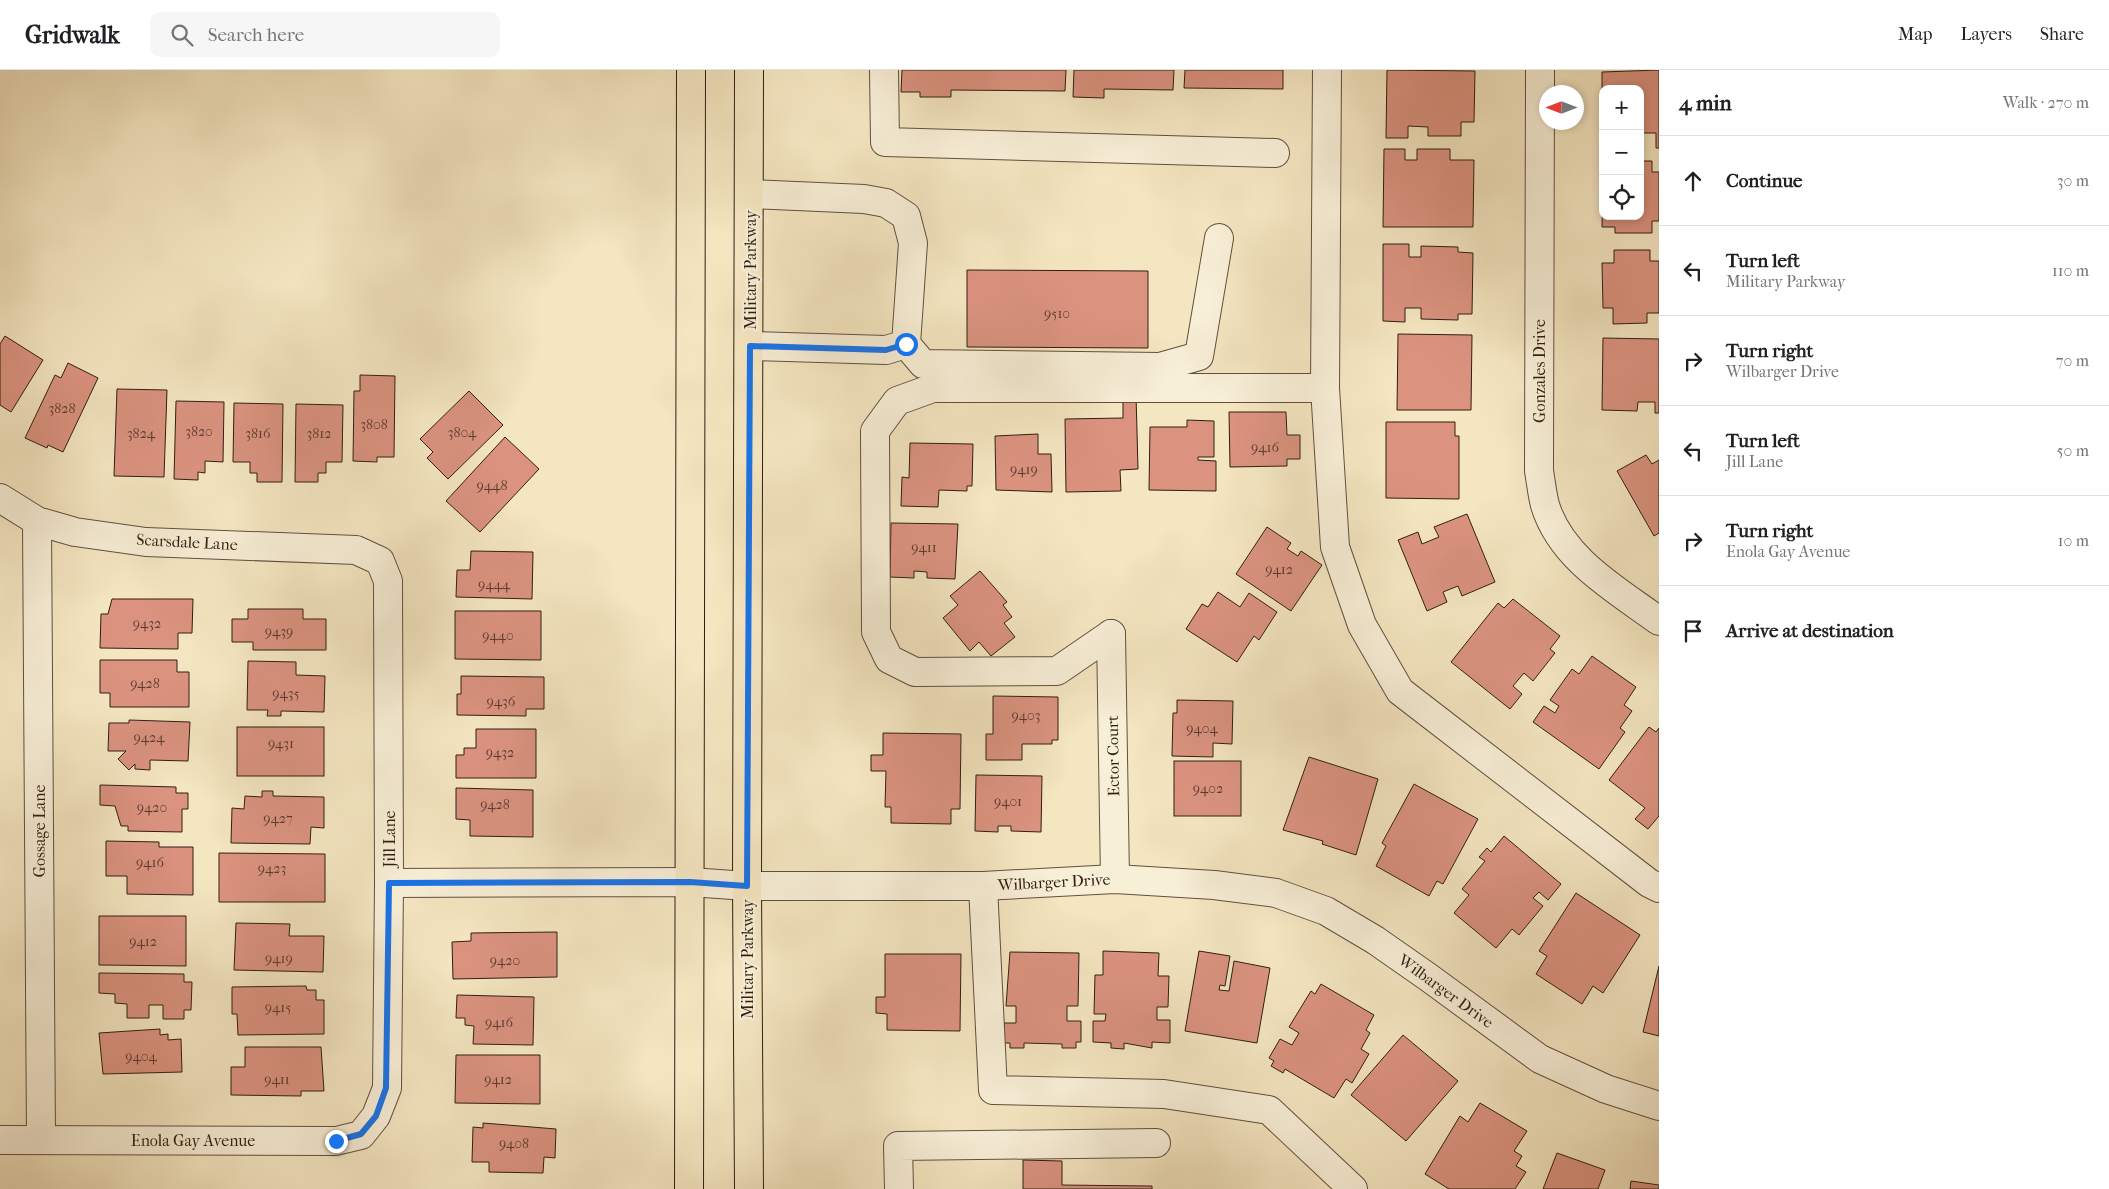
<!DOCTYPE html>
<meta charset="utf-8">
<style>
body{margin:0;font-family:"IM FELL French Canon",serif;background:#f6f6f6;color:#202124}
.controls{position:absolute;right:15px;top:15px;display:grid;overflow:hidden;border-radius:10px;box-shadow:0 2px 8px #0003}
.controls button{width:45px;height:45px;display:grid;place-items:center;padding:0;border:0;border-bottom:1px solid #e0e0e0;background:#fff;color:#202124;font:25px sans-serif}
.compass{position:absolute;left:1539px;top:15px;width:45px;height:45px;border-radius:50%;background:#fff;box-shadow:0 2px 8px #0003;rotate:270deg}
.stop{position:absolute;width:15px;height:15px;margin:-11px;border:4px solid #1a73e8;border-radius:50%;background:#fff}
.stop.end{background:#1a73e8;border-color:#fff;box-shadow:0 1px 5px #0008}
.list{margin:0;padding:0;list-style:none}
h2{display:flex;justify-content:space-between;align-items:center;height:65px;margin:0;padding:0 20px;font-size:21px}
h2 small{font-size:16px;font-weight:400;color:#757577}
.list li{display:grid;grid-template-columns:32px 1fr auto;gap:15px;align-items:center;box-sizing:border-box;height:90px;padding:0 20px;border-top:1px solid #e0e0e0}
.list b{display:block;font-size:19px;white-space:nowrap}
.list p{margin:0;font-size:16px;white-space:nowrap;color:#757577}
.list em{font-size:16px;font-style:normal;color:#757577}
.icon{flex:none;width:28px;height:28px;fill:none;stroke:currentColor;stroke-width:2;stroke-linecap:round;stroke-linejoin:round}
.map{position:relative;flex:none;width:1659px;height:1119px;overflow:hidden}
header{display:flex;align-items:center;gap:30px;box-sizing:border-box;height:70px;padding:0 25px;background:#fff;border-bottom:1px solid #e0e0e0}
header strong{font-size:24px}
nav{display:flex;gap:28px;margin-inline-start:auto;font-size:18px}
.search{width:350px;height:45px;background:#f6f6f6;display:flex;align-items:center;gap:12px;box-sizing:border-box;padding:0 18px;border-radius:10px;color:#757577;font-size:19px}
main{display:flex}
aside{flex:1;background:#fff}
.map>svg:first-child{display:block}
.building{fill:#db9380;stroke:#301e12}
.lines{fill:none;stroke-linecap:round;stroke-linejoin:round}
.minor-casing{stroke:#61503e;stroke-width:30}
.major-casing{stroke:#301e12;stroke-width:30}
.minor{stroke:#f8efd7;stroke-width:28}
.major{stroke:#f4e6c1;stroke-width:28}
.route{stroke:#1a73e8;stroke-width:6}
.labels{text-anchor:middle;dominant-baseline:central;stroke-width:4.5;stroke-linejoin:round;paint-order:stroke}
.number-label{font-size:14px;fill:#5b3b2e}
.street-label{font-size:16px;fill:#301e12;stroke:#f8efd7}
</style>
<header>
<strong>Gridwalk</strong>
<div class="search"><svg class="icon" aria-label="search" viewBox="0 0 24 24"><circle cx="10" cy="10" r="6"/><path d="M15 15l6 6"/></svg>Search here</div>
<nav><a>Map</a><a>Layers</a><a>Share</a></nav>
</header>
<main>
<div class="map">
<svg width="1659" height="1119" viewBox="0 0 1659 1119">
<rect width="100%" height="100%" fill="#f4e6c1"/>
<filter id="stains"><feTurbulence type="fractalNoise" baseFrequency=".004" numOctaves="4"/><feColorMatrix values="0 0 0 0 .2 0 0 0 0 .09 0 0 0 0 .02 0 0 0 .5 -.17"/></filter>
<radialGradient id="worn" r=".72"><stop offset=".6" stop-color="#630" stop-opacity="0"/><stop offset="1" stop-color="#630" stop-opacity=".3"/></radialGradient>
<g class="building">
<polygon points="902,0 1066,0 1065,21 951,20 951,27 920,27 920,22 901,22"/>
<polygon points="1074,0 1174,0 1173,20 1104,19 1104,28 1073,27"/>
<polygon points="1185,0 1283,0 1283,19 1184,18"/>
<polygon points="1387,0 1475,1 1474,52 1461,52 1461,66 1428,66 1428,57 1408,56 1408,68 1386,68"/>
<polygon points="1659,0 1659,78 1656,78 1656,63 1640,63 1640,19 1603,19 1602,75 1602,2"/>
<polygon points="1384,79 1405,79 1405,90 1417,90 1417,79 1450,79 1450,90 1474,90 1473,157 1383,157"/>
<polygon points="1640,91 1652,91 1652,102 1659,102 1659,151 1652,151 1652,163 1615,163 1615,157 1602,157 1603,98 1603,146 1640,146"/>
<polygon points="1383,174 1409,174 1409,187 1421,187 1421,176 1458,177 1458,182 1473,183 1472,244 1458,244 1458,250 1421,249 1421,238 1405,238 1405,252 1383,251"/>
<polygon points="1614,180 1650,180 1650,191 1659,191 1659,243 1647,243 1647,253 1613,254 1613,238 1603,238 1602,193 1614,193"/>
<polygon points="967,200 1148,201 1148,278 967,277"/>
<polygon points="1398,264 1472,265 1471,340 1397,340"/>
<polygon points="5,266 43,290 11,342 0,335 0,274"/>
<polygon points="1603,268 1659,269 1659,343 1655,343 1655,332 1638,332 1637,341 1602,340"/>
<polygon points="68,293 98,308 63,382 48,375 47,378 25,368 55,305 61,308"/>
<polygon points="360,305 395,306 394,387 377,387 377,392 353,391 354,321 360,321"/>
<polygon points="117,319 167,320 164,407 114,406"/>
<polygon points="469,321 503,355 448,409 427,388 433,382 420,369"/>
<polygon points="1136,325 1138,399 1120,400 1121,421 1066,422 1065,349 1123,348 1123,326"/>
<polygon points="176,331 224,332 223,392 205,391 205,403 198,402 198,410 174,409"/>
<polygon points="234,333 283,334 282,412 257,412 257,403 250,403 250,392 233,392"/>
<polygon points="296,334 343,335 342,392 326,392 326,403 318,403 318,412 295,412"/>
<polygon points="1229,342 1286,342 1287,365 1300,365 1300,389 1287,389 1287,396 1230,397"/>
<polygon points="1187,350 1214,351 1214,387 1198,387 1198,390 1216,391 1216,421 1149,420 1150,357 1187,357"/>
<polygon points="1386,352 1455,352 1455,366 1459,366 1459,429 1386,428"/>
<polygon points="1038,364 1038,384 1051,384 1052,422 996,420 995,366"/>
<polygon points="505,367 539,399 480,462 446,431"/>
<polygon points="910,373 973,374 972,416 967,416 967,421 939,420 938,437 901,436 902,407 909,408"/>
<polygon points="1646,385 1652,394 1659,390 1659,463 1654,466 1617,401"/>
<polygon points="1467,444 1495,512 1462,526 1458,516 1443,522 1447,532 1427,541 1398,470 1418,462 1422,474 1439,467 1434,457"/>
<polygon points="891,453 958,454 955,509 927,508 927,502 914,501 914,508 890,507"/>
<polygon points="1267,457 1291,473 1287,479 1298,486 1301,481 1322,495 1291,541 1236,504"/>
<polygon points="471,481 533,482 532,529 456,527 457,500 470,500"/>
<polygon points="980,501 1007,532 1003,535 1012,547 1004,553 1015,567 991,586 979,572 970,581 943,548 958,535 950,526"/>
<polygon points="1218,522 1240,537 1249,523 1277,542 1259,570 1254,566 1237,592 1186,559 1202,534 1208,537"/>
<polygon points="112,529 193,529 192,563 178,563 178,579 100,578 101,544 108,544"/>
<polygon points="1513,529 1560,566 1550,579 1555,583 1533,611 1524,603 1513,616 1522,624 1510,639 1451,592 1498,533 1504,538"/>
<polygon points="248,539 303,539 303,549 326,549 326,580 253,580 253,572 232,572 232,549 248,549"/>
<polygon points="455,541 541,541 541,590 455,589"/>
<polygon points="1592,586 1636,617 1624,635 1632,641 1620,658 1625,662 1599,699 1533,652 1544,636 1555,643 1559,636 1550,630 1572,599 1579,604"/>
<polygon points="100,590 177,590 177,602 189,602 189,637 110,637 110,623 100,623"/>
<polygon points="248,591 296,592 296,605 325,606 324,642 281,641 281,646 267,646 268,640 247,640"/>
<polygon points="461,606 544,607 544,639 526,639 526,646 457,645 457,624 461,624"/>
<polygon points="993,626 1058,627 1058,670 1052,670 1052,674 1022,674 1022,690 986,690 986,664 993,664"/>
<polygon points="1177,630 1233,631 1232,674 1213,673 1213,687 1172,686 1173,643 1177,643"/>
<polygon points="129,650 190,652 188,691 150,690 150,700 135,699 135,694 129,700 118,689 126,681 108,681 109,653 129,653"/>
<rect x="237" y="657" width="87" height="49"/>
<polygon points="1649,657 1656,662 1659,658 1659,746 1648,759 1635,749 1645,738 1609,710"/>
<polygon points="476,659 536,659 536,708 456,708 456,685 464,685 464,678 476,678"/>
<polygon points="883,663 961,664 960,739 951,739 951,754 891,753 891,737 885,737 886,701 871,701 871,685 883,685"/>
<polygon points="1309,687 1378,709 1356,785 1322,774 1323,771 1283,760"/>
<rect x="1174" y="691" width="67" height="55"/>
<polygon points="976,705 1042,706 1041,762 1011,761 1011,756 998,756 998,762 975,761"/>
<polygon points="1414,714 1478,749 1443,814 1437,811 1429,826 1376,796 1386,776 1382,773"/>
<polygon points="100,715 176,717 176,723 188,723 188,739 182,739 182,762 128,761 128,756 121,756 115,736 100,735"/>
<polygon points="456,718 533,720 533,767 470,766 470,750 456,749"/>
<polygon points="262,721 273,721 273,726 324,727 324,758 311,757 310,774 231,773 232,738 244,739 245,726 262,727"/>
<polygon points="1504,766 1561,814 1548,830 1539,822 1533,828 1543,836 1519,865 1512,859 1496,878 1454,843 1469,825 1462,819 1485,791 1479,787 1487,778 1491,782"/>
<polygon points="106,771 159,772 159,777 193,777 193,825 127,824 127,806 106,806"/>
<polygon points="219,783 325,784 325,832 219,832"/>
<polygon points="1576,823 1640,865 1603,923 1593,916 1582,934 1536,904 1547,886 1539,881"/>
<polygon points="99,846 186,846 186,896 99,895"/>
<polygon points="236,853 290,854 289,866 324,866 323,902 234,900"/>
<polygon points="557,862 557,907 453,909 452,872 471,871 471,863"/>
<polygon points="1103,881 1159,883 1158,906 1169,906 1168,937 1157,937 1157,950 1170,950 1170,973 1152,972 1152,978 1124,973 1124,979 1111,978 1111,973 1093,972 1093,951 1105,951 1106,944 1094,944 1095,905 1103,905"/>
<polygon points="1199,881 1230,886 1225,916 1220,915 1219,920 1229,921 1234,891 1270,898 1257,973 1185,961"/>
<polygon points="1010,882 1079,883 1078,936 1067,936 1067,951 1081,951 1081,972 1076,972 1076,978 1062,978 1062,974 1024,973 1024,978 1010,978 1010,973 1004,973 1004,953 1016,953 1016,936 1006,936"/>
<polygon points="885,884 961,884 960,961 887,960 887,944 876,943 876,927 885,927"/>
<polygon points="1659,896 1659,966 1643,962"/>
<polygon points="99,903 184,904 184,912 192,912 191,940 184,940 184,949 163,949 163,935 149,935 149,948 127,948 127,934 115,933 115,924 99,923"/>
<polygon points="1321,914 1374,945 1366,960 1370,963 1361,979 1369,984 1352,1013 1346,1009 1334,1028 1285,999 1283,1003 1271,996 1274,991 1269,988 1280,969 1292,975 1299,963 1289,957 1311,921 1315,924"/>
<polygon points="306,916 307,920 316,920 316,930 324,930 324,964 238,965 237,944 232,944 232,917"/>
<polygon points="457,925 534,927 533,975 473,974 474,956 465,955 465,948 456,948"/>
<polygon points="160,959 160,965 168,964 168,970 181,969 182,1002 103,1004 99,963"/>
<polygon points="1403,965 1458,1011 1406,1071 1351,1025"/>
<polygon points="245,977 321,977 324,1021 301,1021 301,1026 231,1025 231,997 245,997"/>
<polygon points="456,985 540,985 540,1034 455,1033"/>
<polygon points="1480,1033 1527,1061 1514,1081 1522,1086 1516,1096 1526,1102 1515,1119 1449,1119 1425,1104 1460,1046 1468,1052"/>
<polygon points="483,1053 556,1059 555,1088 544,1087 543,1103 489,1102 489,1092 472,1092 473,1057 483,1058"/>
<polygon points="1557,1083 1605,1100 1598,1119 1543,1119"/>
<polygon points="1023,1090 1062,1091 1062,1115 1152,1116 1152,1119 1023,1119"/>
<polygon points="1631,1111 1659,1115 1659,1119 1630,1119"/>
</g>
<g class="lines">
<g class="minor-casing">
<g id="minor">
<polyline points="884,0 885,72 1275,83"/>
<path d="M1540,0L1539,401C1541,412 1542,424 1545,435C1561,489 1617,520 1659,551"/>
<polyline points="750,124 864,129 886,133 906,146 913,173 906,274 886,280 750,276"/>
<polyline points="906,274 923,294 1160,297 1199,286 1219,168"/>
<polyline points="1325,318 1335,477 1362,555 1400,621 1649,813 1659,818"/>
<polyline points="0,428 37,451 75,462 146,472 356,480 380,491 388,511 389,813 387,1018 376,1046 361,1065 336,1071 0,1070"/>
<polyline points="37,451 41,1070"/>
<polyline points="1111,564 1057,601 915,602 889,589 876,562 875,361 897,331 933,318 1325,318 1327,0"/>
<polyline points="1111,564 1115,809"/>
<polyline points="389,813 690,812 747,816 983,816 1115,809 1214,815 1276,823 1326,841 1375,870 1428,907 1540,989 1606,1019 1659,1036"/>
<polyline points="983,816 993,1020 1164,1024 1269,1040 1353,1119"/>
<polyline points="899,1119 898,1076 1156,1073"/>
</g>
</g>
<g class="major-casing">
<g id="major">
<polyline points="689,1119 691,0"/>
<polyline points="749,1119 747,816 749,0"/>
</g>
</g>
<use href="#minor" class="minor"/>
<use href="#major" class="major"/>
</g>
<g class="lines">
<polyline class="route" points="336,1071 361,1064 376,1046 386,1018 389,813 690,812 747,816 750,276 886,280 906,274"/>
</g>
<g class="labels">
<g class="number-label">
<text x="1057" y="243">9510</text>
<text x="62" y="338">3828</text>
<text x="374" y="354">3808</text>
<text x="199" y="361">3820</text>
<text x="462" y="362">3804</text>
<text x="141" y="363">3824</text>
<text x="258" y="363">3816</text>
<text x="319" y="363">3812</text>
<text x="1265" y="377">9416</text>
<text x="1024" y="399">9419</text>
<text x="492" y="415">9448</text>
<text x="924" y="477">9411</text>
<text x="1279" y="499">9412</text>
<text x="494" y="514">9444</text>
<text x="147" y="553">9432</text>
<text x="279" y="561">9439</text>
<text x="498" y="565">9440</text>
<text x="145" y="613">9428</text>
<text x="286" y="623">9435</text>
<text x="501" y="631">9436</text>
<text x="1026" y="645">9403</text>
<text x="1202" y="658">9404</text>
<text x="149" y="667">9424</text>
<text x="281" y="673">9431</text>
<text x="500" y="682">9432</text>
<text x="1208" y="718">9402</text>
<text x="1008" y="731">9401</text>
<text x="495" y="734">9428</text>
<text x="152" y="737">9420</text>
<text x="278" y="748">9427</text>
<text x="150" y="792">9416</text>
<text x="272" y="798">9423</text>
<text x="143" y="871">9412</text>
<text x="279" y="888">9419</text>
<text x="505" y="890">9420</text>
<text x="278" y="937">9415</text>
<text x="499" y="952">9416</text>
<text x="141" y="986">9404</text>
<text x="277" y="1009">9411</text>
<text x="498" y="1009">9412</text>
<text x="514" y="1073">9408</text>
</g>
<g class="street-label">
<text transform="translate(750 200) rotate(-90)">Military Parkway</text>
<text transform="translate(1539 301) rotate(-90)">Gonzales Drive</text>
<text transform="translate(187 472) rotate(3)">Scarsdale Lane</text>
<text transform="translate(1113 686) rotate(-91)">Ector Court</text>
<text transform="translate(39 761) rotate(-90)">Gossage Lane</text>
<text transform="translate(389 769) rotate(-90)">Jill Lane</text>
<text transform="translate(1054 812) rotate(-3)">Wilbarger Drive</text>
<text transform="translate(747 889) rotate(-90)">Military Parkway</text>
<text transform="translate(1446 921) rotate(36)">Wilbarger Drive</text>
<text x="193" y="1070">Enola Gay Avenue</text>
</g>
</g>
<rect width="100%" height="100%" filter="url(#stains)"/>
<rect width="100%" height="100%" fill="url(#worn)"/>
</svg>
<div class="controls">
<button>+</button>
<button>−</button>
<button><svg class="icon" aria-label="locate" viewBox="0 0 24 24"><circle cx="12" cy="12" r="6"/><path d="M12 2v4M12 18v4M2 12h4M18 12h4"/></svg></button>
</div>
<svg class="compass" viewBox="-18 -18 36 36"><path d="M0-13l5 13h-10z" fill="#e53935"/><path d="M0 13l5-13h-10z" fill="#757577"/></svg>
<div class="stop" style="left:906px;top:274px"></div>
<div class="stop end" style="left:336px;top:1071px"></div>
</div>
<aside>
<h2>4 min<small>Walk · 270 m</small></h2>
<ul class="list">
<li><svg class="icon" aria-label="ahead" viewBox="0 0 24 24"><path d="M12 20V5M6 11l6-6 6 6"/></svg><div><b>Continue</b></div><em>30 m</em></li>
<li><svg class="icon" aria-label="left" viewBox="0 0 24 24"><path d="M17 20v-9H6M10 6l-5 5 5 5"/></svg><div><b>Turn left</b><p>Military Parkway</p></div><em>110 m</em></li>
<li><svg class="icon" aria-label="right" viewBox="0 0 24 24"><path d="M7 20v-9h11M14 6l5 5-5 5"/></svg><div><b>Turn right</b><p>Wilbarger Drive</p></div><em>70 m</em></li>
<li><svg class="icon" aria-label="left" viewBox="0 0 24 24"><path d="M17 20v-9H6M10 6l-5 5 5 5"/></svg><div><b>Turn left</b><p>Jill Lane</p></div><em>50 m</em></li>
<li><svg class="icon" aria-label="right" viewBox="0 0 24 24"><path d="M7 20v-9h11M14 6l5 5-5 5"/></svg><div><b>Turn right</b><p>Enola Gay Avenue</p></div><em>10 m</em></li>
<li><svg class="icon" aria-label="arrive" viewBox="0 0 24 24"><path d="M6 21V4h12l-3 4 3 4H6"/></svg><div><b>Arrive at destination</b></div></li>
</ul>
</aside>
</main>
